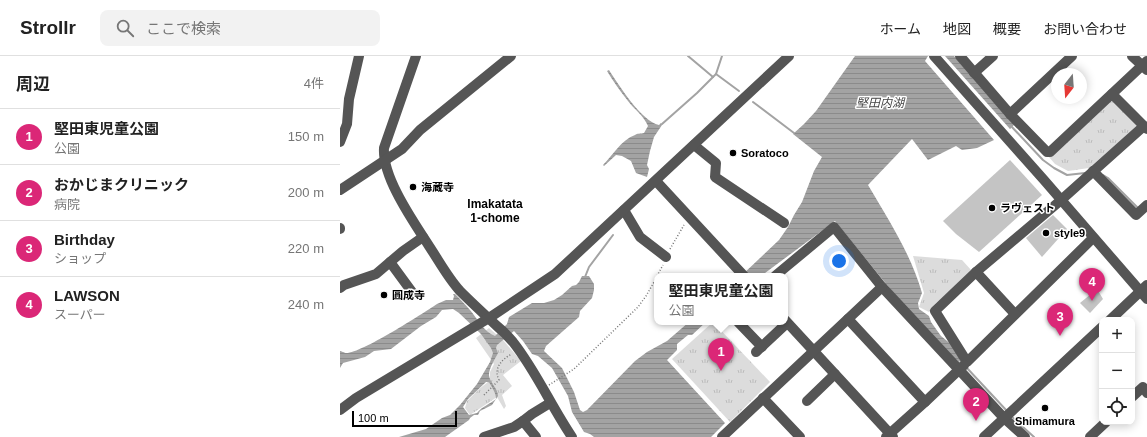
<!DOCTYPE html>
<html lang="ja">
<meta charset="utf-8">
<style>
body{margin:0;font-family:Arial,"Noto Sans JP",sans-serif;background:#f2f2f2;color:#222}
.controls{position:absolute;right:12px;bottom:12px;display:grid;overflow:hidden;border-radius:8px;box-shadow:0 2px 10px #0003}
.controls button{width:36px;height:36px;display:grid;place-items:center;padding:0;border:0;border-bottom:1px solid #e0e0e0;background:#fff;color:#222;font:20px sans-serif}
.compass{position:absolute;left:711px;top:12px;width:36px;height:36px;border-radius:50%;background:#fff;box-shadow:0 2px 10px #0003;rotate:197deg}
.scale{position:absolute;left:12px;bottom:10px;width:105px;box-sizing:border-box;padding-left:4px;border:2px solid #000;border-top:0;font-size:11px;line-height:14px;white-space:nowrap;color:#000;-webkit-text-stroke:3px #fff;paint-order:stroke}
.you{position:absolute;left:499px;top:205px;width:14px;height:14px;margin:-10px;border:3px solid #fff;border-radius:50%;background:#1a73e8;box-shadow:0 0 0 6px #1a73e833}
.badge{display:grid;place-items:center;width:26px;height:26px;border-radius:50%;background:#db2777;color:#fff;font-size:13px;font-weight:700}
.pin{position:absolute;translate:-50% -33px;filter:drop-shadow(0 1px 2px #0008)}
.pin::after{content:'';position:absolute;top:21px;width:14px;height:12px;background:inherit;clip-path:polygon(0 0,100% 0,50% 100%)}
.popup{position:absolute;left:314px;top:217px;width:134px;height:52px;box-sizing:border-box;display:grid;place-content:center;border-radius:8px;background:#fff;filter:drop-shadow(0 1px 3px #0005);font-size:13px;white-space:nowrap;color:#767676}
.popup b{font-size:15px;color:#222}
.popup::after{content:'';position:absolute;left:50%;top:100%;margin-left:-8px;border:8px solid transparent;border-top-color:#fff}
.list{margin:0;padding:0;list-style:none}
h2{display:flex;justify-content:space-between;align-items:center;height:52px;margin:0;padding:0 16px;font-size:17px}
h2 small{font-size:13px;font-weight:400;color:#767676}
.list li{display:grid;grid-template-columns:26px 1fr auto;gap:12px;align-items:center;box-sizing:border-box;height:56px;padding:0 16px;border-top:1px solid #e0e0e0}
.list b{display:block;font-size:15px;white-space:nowrap}
.list p{margin:0;font-size:13px;white-space:nowrap;color:#767676}
.list em{font-size:13px;font-style:normal;color:#767676}
.icon{flex:none;width:22px;height:22px;fill:none;stroke:currentColor;stroke-width:2;stroke-linecap:round;stroke-linejoin:round}
.map{position:relative;flex:none;width:807px;height:381px;overflow:hidden}
header{display:flex;align-items:center;gap:24px;box-sizing:border-box;height:56px;padding:0 20px;background:#fff;border-bottom:1px solid #e0e0e0}
header strong{font-size:19px}
nav{display:flex;gap:22px;margin-inline-start:auto;font-size:14px}
.search{width:280px;height:36px;background:#f2f2f2;display:flex;align-items:center;gap:10px;box-sizing:border-box;padding:0 14px;border-radius:8px;color:#767676;font-size:15px}
main{display:flex}
aside{flex:1;background:#fff}
.map>svg:first-child{display:block}
.grass{fill:url(#grass-tufts)}
.water{fill:url(#water-rules);fill-rule:evenodd}
.lines{fill:none;stroke-linecap:round;stroke-linejoin:round}
.stream{stroke:#a3a3a3;stroke-width:2}
.building{fill:#c4c4c4}
.path{stroke:#777;stroke-width:1.5;stroke-dasharray:1 2;stroke-linecap:butt}
.minor{stroke:#555;stroke-width:10}
.poi-dot{fill:#000;stroke:#fff;stroke-width:1.5}
.labels{text-anchor:middle;dominant-baseline:central;stroke-width:3;stroke-linejoin:round;paint-order:stroke}
.poi-label{font-size:11px;font-weight:bold;fill:#000;stroke:#fff;text-anchor:start}
.water-label{font-size:12px;font-style:italic;fill:#444;stroke:#fff}
.neighbourhood-label{font-size:12px;font-weight:bold;fill:#000;stroke:#fff}
</style>
<header>
<strong>Strollr</strong>
<div class="search"><svg class="icon" aria-label="search" viewBox="0 0 24 24"><circle cx="10" cy="10" r="6"/><path d="M15 15l6 6"/></svg>ここで検索</div>
<nav><a>ホーム</a><a>地図</a><a>概要</a><a>お問い合わせ</a></nav>
</header>
<main>
<aside>
<h2>周辺<small>4件</small></h2>
<ul class="list">
<li><span class="badge">1</span><div><b>堅田東児童公園</b><p>公園</p></div><em>150 m</em></li>
<li><span class="badge">2</span><div><b>おかじまクリニック</b><p>病院</p></div><em>200 m</em></li>
<li><span class="badge">3</span><div><b>Birthday</b><p>ショップ</p></div><em>220 m</em></li>
<li><span class="badge">4</span><div><b>LAWSON</b><p>スーパー</p></div><em>240 m</em></li>
</ul>
</aside>
<div class="map">
<svg width="807" height="381" viewBox="0 0 807 381">
<defs>
<pattern id="grass-tufts" width="24" height="20" patternUnits="userSpaceOnUse"><rect width="24" height="20" fill="#dcdcdc"/><path d="M3 7l-1-3M5 7V3M7 7l1-3M15 17l-1-3M17 17v-4M19 17l1-3" fill="none" stroke="#bbb"/></pattern>
<pattern id="water-rules" width="6" height="5" patternUnits="userSpaceOnUse"><rect width="6" height="5" fill="#a3a3a3"/><path d="M0 2.5h6" fill="none" stroke="#8b8b8b"/></pattern>
</defs>
<rect width="100%" height="100%" fill="#fff"/>
<g class="grass">
<polygon points="773,42 799,69 749,112 728,115 715,108 708,100"/>
<polygon points="573,200 622,204 632,215 595,248 589,256 579,251 584,237"/>
<polygon points="373,266 430,326 390,366 332,303"/>
<polygon points="149,272 163,284 181,305 163,319 172,330 162,339 166,350 164,353 157,341 130,359 125,352 127,345 139,333 148,326 150,320 150,316 154,308 136,282"/>
</g>
<g class="water">
<path d="M515,0H588L585,5L654,84L637,92L622,94L616,90L588,104L572,83L528,129C548,163 571,198 582,237L578,247L579,253L589,260L591,266L601,280L612,289L621,304L618,307L560,245L495,165L421,220H401L439,184L448,171L454,159L462,146L474,115L482,101L453,78L464,68L476,55Z"/>
<polygon points="605,0 614,0 675,68 670,73"/>
<path d="M269,14C278,28 302,66 319,69L321,67L322,69L314,81L310,95L307,109L309,113L307,121L296,117L291,105L282,100L276,99L264,110L263,109C273,99 281,84 295,79C297,77 301,78 304,77L308,70C304,60 294,53 288,45C280,35 273,25 267,15Z"/>
<path d="M242,220H249L254,228V234L252,242L240,255L239,261L206,290L204,295L222,312L234,336L240,354L243,356L247,354L295,305L307,296L327,285L349,266H366L352,279H348L337,288V294L327,304L385,367L371,381H254L250,378L244,376L232,356L228,340L212,312L198,300L192,298L183,285L174,275L157,289L156,292L158,297C155,303 149,312 149,319C149,326 158,332 158,340L152,349L140,355L138,359H134L130,362L129,364L105,381H59L86,373L102,362L110,359L120,349L137,328L150,306L153,297L151,292L141,278L119,257L113,253L102,254L96,261L81,270L51,293L34,295L25,301L3,307L0,312V295C1,295 5,297 6,297C20,298 82,258 97,248L106,244H113L114,240L113,238H115C120,243 125,248 130,254C137,262 144,276 155,280L167,268L169,261L192,247H204L214,244L222,239L232,230L236,229L239,226ZM146,326H149C152,332 156,336 156,343C150,348 141,351 137,357L129,359L123,351L128,343Z"/>
</g>
<g class="lines">
<g class="stream">
<polyline points="348,0 373,21"/>
<polyline points="376,18 382,0"/>
<polyline points="413,46 454,77"/>
<polyline points="322,68 357,37 376,18 399,35"/>
<polyline points="671,70 703,104 714,112 727,119 745,117"/>
<polyline points="763,119 768,122 799,153"/>
<polyline points="245,221 249,211 273,179"/>
<polyline points="626,311 667,355"/>
<polyline points="671,360 694,381"/>
</g>
</g>
<g class="building">
<polygon points="670,104 702,139 639,196 616,178 603,165"/>
<polygon points="713,159 727,173 702,201 686,182"/>
<polygon points="757,233 763,243 750,257 740,247"/>
</g>
<g class="lines">
<g class="path">
<polyline points="330,193 344,169"/>
<polyline points="317,220 323,209"/>
<polyline points="209,329 234,313 298,251 306,240 317,221"/>
<path d="M144,339L159,324C153,312 162,303 172,298"/>
</g>
<g class="minor">
<path d="M76,0L44,92C42,121 73,165 89,190C99,205 108,222 120,235C132,247 145,259 158,271C163,275 168,280 173,286C196,315 211,350 232,381"/>
<polyline points="594,0 704,124 807,243"/>
<polyline points="620,0 670,58 707,96 710,96 807,5"/>
<polyline points="792,0 807,14"/>
<polyline points="634,17 653,0"/>
<polyline points="772,38 807,73"/>
<polyline points="670,58 732,0"/>
<polyline points="0,86 7,68 9,43 19,0"/>
<polyline points="354,89 376,107 375,121 444,167"/>
<polyline points="753,115 796,159 807,149"/>
<polyline points="316,125 404,220"/>
<polyline points="0,134 62,93 80,74 171,0"/>
<polyline points="284,154 300,181 326,201"/>
<polyline points="0,172 0,173"/>
<polyline points="753,182 627,306 595,255 636,216 720,145 804,70"/>
<polyline points="50,206 72,236"/>
<polyline points="636,216 675,258"/>
<polyline points="435,220 494,171 542,231 664,362 685,381"/>
<polyline points="0,232 4,229 36,218 63,195 83,181"/>
<polyline points="508,263 585,346"/>
<polyline points="445,264 553,381"/>
<polyline points="770,264 807,229"/>
<polyline points="398,266 422,291"/>
<polyline points="416,296 447,267"/>
<polyline points="792,341 803,331 807,337"/>
<polyline points="423,342 460,381"/>
<polyline points="467,345 495,318"/>
<polyline points="0,354 16,342 149,262 215,218 449,0"/>
<polyline points="144,381 174,371 183,365"/>
<polyline points="196,381 183,365 192,358 210,347"/>
<polyline points="382,381 542,231"/>
<polyline points="546,381 585,346 624,309"/>
<polyline points="644,381 762,271"/>
<polyline points="750,381 766,366"/>
</g>
</g>
<g class="poi-dot">
<circle cx="393" cy="97" r="4"/>
<circle cx="73" cy="131" r="4"/>
<circle cx="652" cy="152" r="4"/>
<circle cx="706" cy="177" r="4"/>
<circle cx="44" cy="239" r="4"/>
<circle cx="705" cy="352" r="4"/>
</g>
<g class="labels">
<g class="poi-label">
<text x="401" y="97">Soratoco</text>
<text x="81" y="131">海蔵寺</text>
<text x="660" y="152">ラヴェスト</text>
<text x="714" y="177">style9</text>
<text x="52" y="239">圓成寺</text>
<text x="705" y="365" text-anchor="middle">Shimamura</text>
</g>
<g class="water-label">
<text x="540" y="47">堅田内湖</text>
</g>
<g class="neighbourhood-label">
<text x="155" y="148">Imakatata<tspan x="155" dy="14">1-chome</tspan></text>
</g>
</g>
</svg>
<div class="controls">
<button>+</button>
<button>−</button>
<button><svg class="icon" aria-label="locate" viewBox="0 0 24 24"><circle cx="12" cy="12" r="6"/><path d="M12 2v4M12 18v4M2 12h4M18 12h4"/></svg></button>
</div>
<svg class="compass" viewBox="-18 -18 36 36"><path d="M0-13l5 13h-10z" fill="#e53935"/><path d="M0 13l5-13h-10z" fill="#767676"/></svg>
<div class="scale">100 m</div>
<div class="you"></div>
<div class="pin badge" style="left:381px;top:315px">1</div>
<div class="popup"><b>堅田東児童公園</b>公園</div>
<div class="pin badge" style="left:636px;top:365px">2</div>
<div class="pin badge" style="left:720px;top:280px">3</div>
<div class="pin badge" style="left:752px;top:245px">4</div>
</div>
</main>
